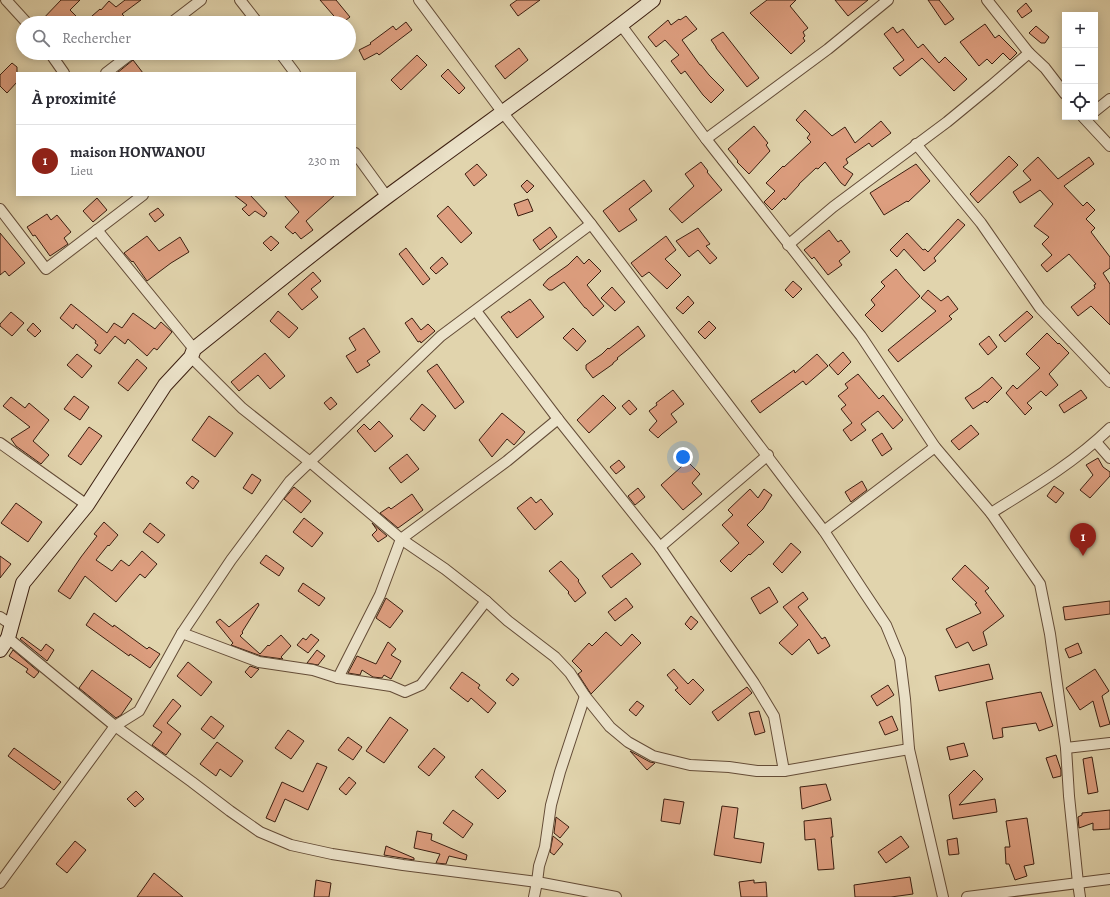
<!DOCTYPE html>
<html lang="fr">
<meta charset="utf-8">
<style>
body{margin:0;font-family:Alegreya,serif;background:#f7f7f7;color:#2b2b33}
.controls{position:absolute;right:12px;top:12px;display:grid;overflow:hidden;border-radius:0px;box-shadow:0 2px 10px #0003}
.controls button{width:36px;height:36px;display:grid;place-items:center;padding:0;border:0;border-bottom:1px solid #e1e1e2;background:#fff;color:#2b2b33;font:20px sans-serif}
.you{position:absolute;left:683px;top:457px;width:14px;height:14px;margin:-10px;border:3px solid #fff;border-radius:50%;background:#1a73e8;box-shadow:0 0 0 6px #1a73e833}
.badge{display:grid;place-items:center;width:26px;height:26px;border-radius:50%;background:#8f2418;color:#fff;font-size:13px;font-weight:700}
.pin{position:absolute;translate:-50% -33px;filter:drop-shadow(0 1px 2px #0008)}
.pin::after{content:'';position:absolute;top:21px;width:14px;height:12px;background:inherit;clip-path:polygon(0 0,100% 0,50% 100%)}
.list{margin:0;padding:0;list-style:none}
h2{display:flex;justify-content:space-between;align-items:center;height:52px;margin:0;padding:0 16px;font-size:17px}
h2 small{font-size:13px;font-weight:400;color:#7c7c81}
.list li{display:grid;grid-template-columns:26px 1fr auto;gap:12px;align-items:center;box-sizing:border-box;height:72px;padding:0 16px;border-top:1px solid #e1e1e2}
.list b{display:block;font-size:15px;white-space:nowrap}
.list p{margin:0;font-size:13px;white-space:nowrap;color:#7c7c81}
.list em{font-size:13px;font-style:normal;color:#7c7c81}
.icon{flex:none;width:22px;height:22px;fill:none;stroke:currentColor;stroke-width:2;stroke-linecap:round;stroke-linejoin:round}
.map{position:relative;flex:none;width:1110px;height:897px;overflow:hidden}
.search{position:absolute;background:#fff;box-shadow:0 2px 10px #0003;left:16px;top:16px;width:340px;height:44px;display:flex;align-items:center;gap:10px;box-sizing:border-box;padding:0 14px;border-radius:22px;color:#7c7c81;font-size:15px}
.panel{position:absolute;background:#fff;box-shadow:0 2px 10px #0003;left:16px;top:72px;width:340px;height:124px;border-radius:0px}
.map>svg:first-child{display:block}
.building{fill:#dd9e7f;stroke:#3b1e10}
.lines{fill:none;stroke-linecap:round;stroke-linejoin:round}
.street-casing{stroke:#644c37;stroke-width:12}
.secondary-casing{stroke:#3b1e10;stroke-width:16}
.street{stroke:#ece3ca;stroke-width:10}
.secondary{stroke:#ece3ca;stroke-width:14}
</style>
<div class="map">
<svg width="1110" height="897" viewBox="0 0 1110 897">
<rect width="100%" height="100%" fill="#e1d4ad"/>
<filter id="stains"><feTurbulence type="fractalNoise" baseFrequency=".005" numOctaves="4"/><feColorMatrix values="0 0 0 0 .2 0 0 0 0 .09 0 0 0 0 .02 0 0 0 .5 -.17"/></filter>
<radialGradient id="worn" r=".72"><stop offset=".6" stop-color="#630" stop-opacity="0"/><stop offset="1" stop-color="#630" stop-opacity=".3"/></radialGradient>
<g class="building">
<polygon points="61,0 80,0 70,10 83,23 39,23"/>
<polygon points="125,0 141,0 122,14 125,17 119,23 84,23 100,9 101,10 109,1 116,7"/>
<polygon points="320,0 336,0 350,17 342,23 340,23"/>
<polygon points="517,0 540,0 518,16 510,5"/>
<polygon points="767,0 796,0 790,6 808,28 803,32 805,36 803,38 805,41 791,54 750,13"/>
<polygon points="835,0 868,0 848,16"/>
<polygon points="928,0 939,0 954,19 945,25"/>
<polygon points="1026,3 1032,11 1022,18 1017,11"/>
<polygon points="686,16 697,29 682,40 700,65 701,65 709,75 724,90 711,103 703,95 685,71 681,74 671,61 679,55 665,40 656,47 648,37 668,20 671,25 679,19 680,20"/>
<polygon points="406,22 412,30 379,55 377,53 364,60 359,50 371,44 370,43 393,26 396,30"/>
<polygon points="985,24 995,38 999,35 1017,53 1010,60 1003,53 992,64 987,59 979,66 960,42"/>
<polygon points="1036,26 1049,37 1045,43 1041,43 1029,33"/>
<polygon points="893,27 897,33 903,29 918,48 923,44 939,63 945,57 967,79 954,91 922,58 900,76 893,68 904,60 884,34"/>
<polygon points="723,32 759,78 747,87 716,48 716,47 711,40"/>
<polygon points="519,48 528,60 505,79 495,66"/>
<polygon points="417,55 427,65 401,90 391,80"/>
<polygon points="133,60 143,73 117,73"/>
<polygon points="12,63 17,67 17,82 7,93 0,86 0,75"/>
<polygon points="448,69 465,88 459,94 441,76"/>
<polygon points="805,110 832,136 845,127 855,143 881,121 891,133 872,147 869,143 846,159 848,163 843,167 853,174 845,186 841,183 825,162 818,169 816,168 799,184 799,185 785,200 784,198 772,210 764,202 775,191 766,183 783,166 784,167 811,142 807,138 810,134 796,120"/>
<polygon points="754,126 768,143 766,145 770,151 749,174 737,162 738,161 728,149"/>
<polygon points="1009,156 1018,165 978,203 970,194"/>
<polygon points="1038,157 1058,179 1089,157 1094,164 1064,186 1083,206 1087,202 1095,210 1086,219 1095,228 1091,232 1110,257 1110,268 1103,273 1110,284 1110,325 1091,306 1078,316 1071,307 1095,288 1094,285 1096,284 1069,254 1047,272 1041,265 1052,255 1042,244 1049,237 1034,226 1053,204 1040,190 1020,203 1013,192 1031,180 1023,171"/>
<polygon points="701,162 708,171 707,172 722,190 682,223 669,209 694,186 685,174"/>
<polygon points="477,164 487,175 474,186 465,174"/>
<polygon points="916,164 930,181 908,202 907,201 884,215 870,193"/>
<polygon points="527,180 534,186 527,193 521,186"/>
<polygon points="644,180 652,191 629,209 637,220 619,232 603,211"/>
<polygon points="234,195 250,195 267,213 264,217 255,211 249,216 242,209 247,205"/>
<polygon points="284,195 335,195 306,221 313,230 301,239 295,232 293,234 285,227 299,212"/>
<polygon points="97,198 107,210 93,222 83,211"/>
<polygon points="528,199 533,211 518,216 514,204"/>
<polygon points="448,206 472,233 461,243 437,216"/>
<polygon points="158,208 164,215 155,222 149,214"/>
<polygon points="47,214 51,220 57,215 71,232 64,238 68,244 50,256 35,235 33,236 27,227"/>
<polygon points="958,219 965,225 934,258 936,261 924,271 904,249 897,257 890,250 907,233 923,250 925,249 928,252"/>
<polygon points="550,227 557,237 540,250 533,240"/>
<polygon points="698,228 710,244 706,246 717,258 710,264 698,250 689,257 676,241"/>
<polygon points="829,230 838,242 841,240 850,252 839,261 842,265 828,275 814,257 812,259 804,250"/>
<polygon points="0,233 25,263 9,276 5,271 0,275"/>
<polygon points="147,236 159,251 180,237 189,252 171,263 147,281 133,261 132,262 124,253"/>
<polygon points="271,236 279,243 271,251 263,243"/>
<polygon points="666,236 676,250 665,259 681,275 667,289 649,272 642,277 631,263"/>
<polygon points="406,248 430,279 423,285 399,254"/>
<polygon points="577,256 584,264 589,259 601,271 587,285 604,306 593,316 586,308 585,308 564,282 552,290 549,290 543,285 548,279 568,265"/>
<polygon points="442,257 448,264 436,274 430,268"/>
<polygon points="896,269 905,280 920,296 882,332 865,315 875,305 871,300 885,286 881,282"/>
<polygon points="313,272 321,281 311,289 318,297 302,310 288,294"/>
<polygon points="793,281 802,289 793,298 785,290"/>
<polygon points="612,287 625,302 615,311 601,298"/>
<polygon points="928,290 941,301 948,296 958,309 949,316 952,319 898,362 888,350 936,311 921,298"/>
<polygon points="688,296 694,303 683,314 676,308"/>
<polygon points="530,299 544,317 517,338 501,317 509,311 510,313"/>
<polygon points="71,304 107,333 114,323 122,328 133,313 155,329 161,322 172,332 157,350 154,348 147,356 128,339 125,344 115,336 100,354 94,350 98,345 95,343 96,341 76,324 73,329 60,318"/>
<polygon points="278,311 298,328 289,338 270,321"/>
<polygon points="1027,311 1033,317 1005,342 999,335"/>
<polygon points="11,312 24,323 12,336 0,326 0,324"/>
<polygon points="412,318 421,330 428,324 435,331 421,343 420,341 418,342 405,323"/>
<polygon points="709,321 716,328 705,339 698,332"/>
<polygon points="33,323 41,331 35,337 27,330"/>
<polygon points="638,326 645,336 617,358 618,359 613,363 613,364 593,378 586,369 586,365 602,354 608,348 609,349"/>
<polygon points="364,328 380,352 367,361 370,365 357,373 346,356 356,350 349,338"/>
<polygon points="573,328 586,341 577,351 563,338"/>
<polygon points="1047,333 1058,344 1059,343 1069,353 1049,374 1058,385 1046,396 1041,391 1027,403 1032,408 1025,415 1006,393 1013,385 1017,389 1040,368 1026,354"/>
<polygon points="989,336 997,347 988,355 979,344"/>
<polygon points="843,352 851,362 838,375 829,365"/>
<polygon points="265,353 285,376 270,389 258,375 239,391 231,382"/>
<polygon points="77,354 92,366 82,378 67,365"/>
<polygon points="817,354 828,366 806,385 803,381 760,413 751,401 794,370 795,373"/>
<polygon points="137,359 147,368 128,391 118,383"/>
<polygon points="437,364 464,402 455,409 427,371"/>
<polygon points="858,374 879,399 883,395 903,420 893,429 878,411 861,424 866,430 851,441 843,430 852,423 841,409 846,405 838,396 848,388 845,384"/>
<polygon points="992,377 1002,388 987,403 985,401 973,409 965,398 980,388"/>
<polygon points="673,390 684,404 671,414 677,422 662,434 658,438 649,430 657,421 649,411 657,405 656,403"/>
<polygon points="1081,390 1087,398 1064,413 1059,405"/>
<polygon points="603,395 616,408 589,433 577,420"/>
<polygon points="74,396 89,407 80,420 64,409"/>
<polygon points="11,397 25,408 29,403 49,420 33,441 49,455 41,464 16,446 11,439 30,427 3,406"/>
<polygon points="331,397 337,404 330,410 324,403"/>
<polygon points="629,400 637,409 630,415 622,406"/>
<polygon points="422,404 436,416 424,431 410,419"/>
<polygon points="502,413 525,432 514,445 507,439 492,457 479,440"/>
<polygon points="209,416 233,433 215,457 192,440"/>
<polygon points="379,421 393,436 375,452 357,431 364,424 370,430"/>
<polygon points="971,425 979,434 959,450 951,441"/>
<polygon points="89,427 102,436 81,465 68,456"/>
<polygon points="882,433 892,449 882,456 872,440"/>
<polygon points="407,454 419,469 401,483 389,468"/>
<polygon points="1098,458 1103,467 1110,472 1110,476 1090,498 1080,490 1093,475 1086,465"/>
<polygon points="619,460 625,467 616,474 610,467"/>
<polygon points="687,461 700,474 692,483 702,494 683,510 661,485 680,468"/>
<polygon points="252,474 261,480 252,494 243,488"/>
<polygon points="192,476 199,481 193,489 186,483"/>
<polygon points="862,481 867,490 851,502 845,492"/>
<polygon points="1054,486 1064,493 1056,503 1047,496"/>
<polygon points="294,487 311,501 301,513 284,499"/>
<polygon points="638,488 645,497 635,505 628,496"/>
<polygon points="750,489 758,498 764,489 772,495 763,509 747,525 764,542 750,555 749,554 731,572 720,561 739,543 722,525 733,515 728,510"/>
<polygon points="412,494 423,510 398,528 380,513 389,507 391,509"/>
<polygon points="531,497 536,503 541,499 553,514 535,530 517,508"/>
<polygon points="16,503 42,522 28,542 1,523"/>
<polygon points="304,518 323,533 312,547 293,532"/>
<polygon points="104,522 118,535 109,546 108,545 96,560 112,571 121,560 129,566 142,551 157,564 145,578 140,574 116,602 85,576 70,599 58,591 81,557 97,536 94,534"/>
<polygon points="150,523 165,535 158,543 143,532"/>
<polygon points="372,523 387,536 378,542 372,535 377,530"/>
<polygon points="791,543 801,552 782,573 773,564"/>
<polygon points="632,553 641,564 611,588 602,576"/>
<polygon points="266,555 284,568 279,576 260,563"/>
<polygon points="0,556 11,564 0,578"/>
<polygon points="561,561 579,580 578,581 586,593 575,602 568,593 569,592 549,571"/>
<polygon points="965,565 989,588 985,591 1004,616 983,632 987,645 973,651 968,642 956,648 946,629 981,613 975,604 977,603 952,579"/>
<polygon points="303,583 325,598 319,606 298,591"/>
<polygon points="769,587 778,602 760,614 751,598"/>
<polygon points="803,592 808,599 798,607 822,639 825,637 830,646 818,654 809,639 792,655 779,643 798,625 783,607"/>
<polygon points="386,598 403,611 390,628 376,618"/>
<polygon points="626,598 633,607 615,621 608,612"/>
<polygon points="1110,601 1110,614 1065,620 1063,607"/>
<polygon points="258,603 259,605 242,632 243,633 240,636 260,654 268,645 269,646 281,635 291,646 281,657 283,659 261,656 231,645 233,643 216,622 220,619 229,627"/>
<polygon points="94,613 113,627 114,625 147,649 149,647 160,654 150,668 130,654 129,656 86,625"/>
<polygon points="691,616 698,622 691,630 685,624"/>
<polygon points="606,632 621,646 632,634 641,643 591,694 578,674 582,671 572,661 589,643 592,646"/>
<polygon points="311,634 319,640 308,653 297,645 303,638 306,640"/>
<polygon points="22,637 41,651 46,644 54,650 47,661 20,639"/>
<polygon points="388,642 396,649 391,655 401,661 391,679 384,675 382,678 373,677 362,670 360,675 348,673 357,656 376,664"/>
<polygon points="1078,643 1082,653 1069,658 1065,649"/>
<polygon points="13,650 39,672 34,678 26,672 28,669 9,656"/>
<polygon points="317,650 325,656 318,665 307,663"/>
<polygon points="188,662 212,682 201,696 177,676"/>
<polygon points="989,664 993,679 939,691 935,676"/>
<polygon points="250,666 259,669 251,678 245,672"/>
<polygon points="674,669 688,684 693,679 704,690 690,705 675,690 678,688 667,675"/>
<polygon points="1095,669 1109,691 1102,696 1110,724 1100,727 1093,701 1080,710 1066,688"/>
<polygon points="92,670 132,699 121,715 116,718 79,688"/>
<polygon points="462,672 480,685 478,688 496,703 488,713 471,698 468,702 450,688"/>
<polygon points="512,673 519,679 513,686 506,680"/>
<polygon points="888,685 894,695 877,706 871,696"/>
<polygon points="747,687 752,693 718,721 712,712"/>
<polygon points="1041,692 1053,726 1039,731 1036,723 1002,728 1003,737 993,739 986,702"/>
<polygon points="173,699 181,706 167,723 181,734 166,755 152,745 162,732 153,726"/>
<polygon points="637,701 644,706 636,716 629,710"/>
<polygon points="759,711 765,732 755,735 749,713"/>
<polygon points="211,716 224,726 214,739 201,729"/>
<polygon points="892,716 898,730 885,735 879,722"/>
<polygon points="390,717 408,730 384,763 366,751"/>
<polygon points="288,730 304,741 291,759 275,748"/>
<polygon points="348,737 362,747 353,760 338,750"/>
<polygon points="217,742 243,761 231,777 220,769 216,776 200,764"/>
<polygon points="964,743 968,756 950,760 947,747"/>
<polygon points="14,748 61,782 54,790 8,756"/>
<polygon points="434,748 445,757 429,776 418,767"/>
<polygon points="630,751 650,762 655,763 647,770"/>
<polygon points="1056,755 1061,770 1061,776 1053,778 1046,758"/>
<polygon points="1092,757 1098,792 1088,794 1083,759"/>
<polygon points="317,763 327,767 308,810 285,799 275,822 266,818 282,782 303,792"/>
<polygon points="482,769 506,791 498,799 475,777"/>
<polygon points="974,770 983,779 959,805 995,799 997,812 953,819 949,795"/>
<polygon points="349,777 356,783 346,795 339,789"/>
<polygon points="826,784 831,800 802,809 800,787"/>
<polygon points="136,791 144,799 135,807 127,799"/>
<polygon points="664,799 684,802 680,824 661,821"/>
<polygon points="722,806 738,808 734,838 764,843 761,863 714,855"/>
<polygon points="453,810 473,824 463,838 443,823"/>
<polygon points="1110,810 1110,829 1093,830 1093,823 1079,828 1078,817 1082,815 1082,813"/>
<polygon points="556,817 569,827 560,838 554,833"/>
<polygon points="831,818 833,837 831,837 834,869 818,870 815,839 805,840 804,821"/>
<polygon points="1027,818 1034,864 1024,866 1027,876 1015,880 1009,864 1006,864 1005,847 1010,847 1006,821"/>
<polygon points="417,831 432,834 431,840 467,855 466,860 449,856 446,864 436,863 440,854 414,848"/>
<polygon points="553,836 563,844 554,855 550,852"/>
<polygon points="901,836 909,847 886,863 878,852"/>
<polygon points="957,838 959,854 949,855 947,840"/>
<polygon points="75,841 86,850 67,873 56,864"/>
<polygon points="386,846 414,858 414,860 384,855"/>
<polygon points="154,873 183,897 137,897"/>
<polygon points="910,877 913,894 891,897 855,897 854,885"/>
<polygon points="316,880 331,883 329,897 314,897"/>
<polygon points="754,880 754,883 766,882 767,897 741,897 739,882"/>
</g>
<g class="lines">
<g class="street-casing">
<g id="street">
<polyline points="6,0 27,23"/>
<polyline points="240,0 258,23"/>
<polyline points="419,0 503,113 591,224 824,531 862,589 886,625 900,659 905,699 909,749 943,897"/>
<polyline points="987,0 1029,53 1045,68 1065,94"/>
<polyline points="171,23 201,0"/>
<path d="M621,25L706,139L861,336L935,447L991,513C1033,487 1075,462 1110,428"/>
<polyline points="50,53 64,73"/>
<polyline points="280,53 295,73"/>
<polyline points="106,73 132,53"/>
<polyline points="1095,111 1110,99"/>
<polyline points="1083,117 1110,146"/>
<polyline points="706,139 828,49 888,0"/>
<polyline points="916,144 981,223 1040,308 1110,382"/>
<polyline points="355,153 387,197"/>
<polyline points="0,209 46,269 143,195"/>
<polyline points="97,230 194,349"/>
<polyline points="788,245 833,207 947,122 992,85 1029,53"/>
<polyline points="476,311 558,419 660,547 754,683 774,716 784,771"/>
<polyline points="191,357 242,408 310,462 401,539 445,569 486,601 508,621 555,657 570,673 585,696 610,727 628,742 653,756 690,765 729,767 757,771 784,771 909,749"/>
<polyline points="1096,442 1110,458"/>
<polyline points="0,443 87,505"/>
<polyline points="991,513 1040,584 1050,634 1066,748 1069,796 1078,883 1080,897"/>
<polyline points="824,531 935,447"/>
<polyline points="660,547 768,455"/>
<polyline points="0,617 12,625"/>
<polyline points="182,633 259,662 313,670 338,678 391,686 405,692 421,685 486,601"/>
<polyline points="8,638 115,726 192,782 230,811 260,832 291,845 332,854 403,865 537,882 616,897"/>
<polyline points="338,678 380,595 401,539 507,461 558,419"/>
<polyline points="1066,748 1110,743"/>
<polyline points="0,883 115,726 139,711 182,633 231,560 290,481 441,336 591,224"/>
<polyline points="534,897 537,882 539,866 545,847 551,805 560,772 585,696"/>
<polyline points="967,897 1110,879"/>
</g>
</g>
<g class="secondary-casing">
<path id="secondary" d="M0,650L8,638L23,583L87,505L165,385L191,357L194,349C258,298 322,245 388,196C476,131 566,68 653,0"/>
</g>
<use href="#street" class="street"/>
<use href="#secondary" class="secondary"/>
</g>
<rect width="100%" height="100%" filter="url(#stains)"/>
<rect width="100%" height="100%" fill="url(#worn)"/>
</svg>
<div class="controls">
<button>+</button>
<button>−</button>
<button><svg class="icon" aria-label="locate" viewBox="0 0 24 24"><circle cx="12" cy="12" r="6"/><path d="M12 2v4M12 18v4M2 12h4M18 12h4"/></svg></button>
</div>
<div class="you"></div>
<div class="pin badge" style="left:1083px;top:556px">1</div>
<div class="search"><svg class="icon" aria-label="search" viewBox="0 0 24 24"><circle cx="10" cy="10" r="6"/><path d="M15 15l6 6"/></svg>Rechercher</div>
<section class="panel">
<h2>À proximité<small></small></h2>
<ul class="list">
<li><span class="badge">1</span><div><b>maison HONWANOU</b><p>Lieu</p></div><em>230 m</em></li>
</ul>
</section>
</div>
